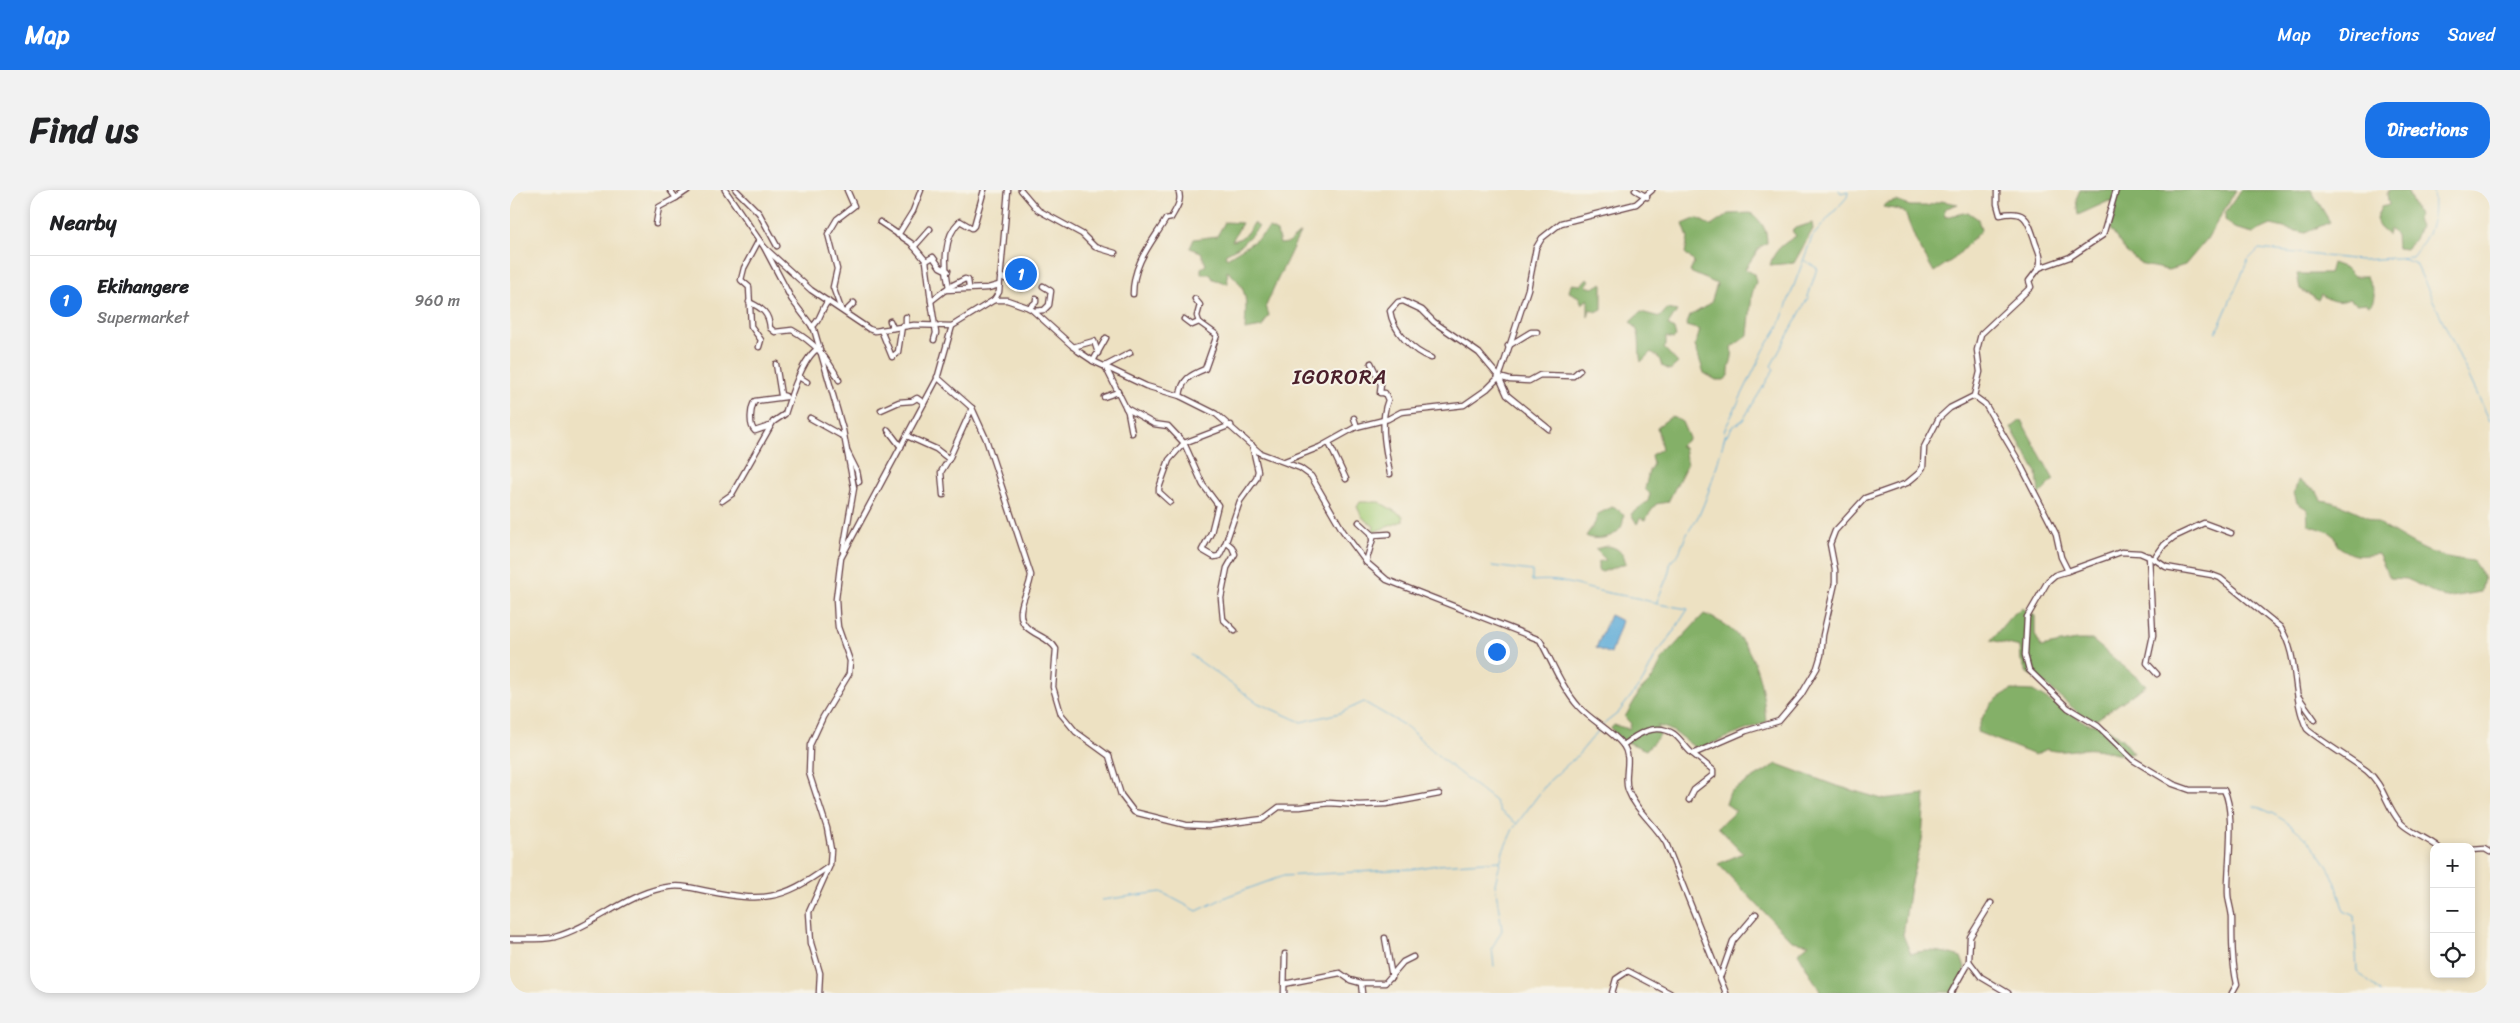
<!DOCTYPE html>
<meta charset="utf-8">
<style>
body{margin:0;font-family:Sriracha,sans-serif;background:#f2f2f2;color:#202124}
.controls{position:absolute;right:15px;bottom:15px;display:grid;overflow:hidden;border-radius:10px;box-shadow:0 2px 8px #0003}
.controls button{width:45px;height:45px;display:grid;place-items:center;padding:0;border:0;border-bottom:1px solid #e0e0e0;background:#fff;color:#202124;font:25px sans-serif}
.you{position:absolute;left:986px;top:461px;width:18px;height:18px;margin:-12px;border:4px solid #fff;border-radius:50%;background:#1a73e8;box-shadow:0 0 0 8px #1a73e833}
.badge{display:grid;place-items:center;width:32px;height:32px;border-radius:50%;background:#1a73e8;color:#fff;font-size:16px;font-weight:700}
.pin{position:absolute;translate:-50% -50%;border:2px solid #fff;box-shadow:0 1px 5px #0006}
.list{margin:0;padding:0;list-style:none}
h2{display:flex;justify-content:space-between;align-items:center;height:65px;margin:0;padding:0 20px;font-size:21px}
h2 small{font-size:16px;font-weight:400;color:#757577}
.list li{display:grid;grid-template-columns:32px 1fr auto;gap:15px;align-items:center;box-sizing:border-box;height:90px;padding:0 20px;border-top:1px solid #e0e0e0}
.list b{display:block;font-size:19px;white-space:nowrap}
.list p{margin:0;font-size:16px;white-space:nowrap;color:#757577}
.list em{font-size:16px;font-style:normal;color:#757577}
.icon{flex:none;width:28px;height:28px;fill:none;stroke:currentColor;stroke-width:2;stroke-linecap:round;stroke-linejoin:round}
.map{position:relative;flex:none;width:1980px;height:803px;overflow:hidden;border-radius:20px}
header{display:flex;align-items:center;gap:30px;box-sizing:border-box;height:70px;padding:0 25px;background:#1a73e8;color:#fff}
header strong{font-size:24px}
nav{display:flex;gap:28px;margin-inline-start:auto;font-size:18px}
.intro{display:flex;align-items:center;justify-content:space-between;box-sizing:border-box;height:120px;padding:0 30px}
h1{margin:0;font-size:35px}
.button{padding:12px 22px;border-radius:20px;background:#1a73e8;color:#fff;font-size:18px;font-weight:700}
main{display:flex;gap:30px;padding:0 30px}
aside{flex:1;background:#fff;border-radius:20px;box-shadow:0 2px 8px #0003}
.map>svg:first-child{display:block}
.green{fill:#a5cd78;stroke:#787652}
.forest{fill:#84b068;stroke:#67684a}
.water{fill:#5facd8;stroke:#546682}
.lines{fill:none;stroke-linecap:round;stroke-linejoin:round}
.stream{stroke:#5facd8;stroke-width:1}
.minor-casing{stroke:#623c42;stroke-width:7}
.minor{stroke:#fff;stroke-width:4.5}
.labels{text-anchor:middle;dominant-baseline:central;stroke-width:4;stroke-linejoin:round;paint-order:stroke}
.quarter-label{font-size:21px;letter-spacing:1px;fill:#4a1f2b;stroke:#f7f3e8}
</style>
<header>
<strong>Map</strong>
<nav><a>Map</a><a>Directions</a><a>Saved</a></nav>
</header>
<div class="intro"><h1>Find us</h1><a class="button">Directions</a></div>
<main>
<aside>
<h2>Nearby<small></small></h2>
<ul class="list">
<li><span class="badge">1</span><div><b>Ekihangere</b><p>Supermarket</p></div><em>960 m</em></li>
</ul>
</aside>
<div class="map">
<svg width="1980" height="803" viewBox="0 0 1980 803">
<rect width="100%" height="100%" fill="#f7f3e8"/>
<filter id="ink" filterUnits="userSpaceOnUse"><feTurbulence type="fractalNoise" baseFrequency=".02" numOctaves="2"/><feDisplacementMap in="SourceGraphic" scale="10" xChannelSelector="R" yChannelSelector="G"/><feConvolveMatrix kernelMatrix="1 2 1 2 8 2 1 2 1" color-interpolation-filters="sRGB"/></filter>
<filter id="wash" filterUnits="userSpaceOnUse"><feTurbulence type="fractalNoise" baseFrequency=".0096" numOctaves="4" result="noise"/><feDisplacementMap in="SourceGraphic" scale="20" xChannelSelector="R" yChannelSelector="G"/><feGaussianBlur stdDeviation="1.12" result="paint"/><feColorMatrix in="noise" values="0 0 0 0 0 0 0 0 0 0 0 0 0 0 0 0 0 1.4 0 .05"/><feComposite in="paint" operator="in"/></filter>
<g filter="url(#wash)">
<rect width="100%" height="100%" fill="#ede1c2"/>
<polygon class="green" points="850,312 869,312 893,326 893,331 863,342 864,336 853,328 847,317"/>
<g class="forest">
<polygon points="1570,0 1726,0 1697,49 1675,75 1658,80 1633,75 1616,62 1600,39 1607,16 1599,11 1568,25 1566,9"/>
<polygon points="1731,0 1801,0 1820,32 1795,43 1761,35 1743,43 1724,38 1715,30 1715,23"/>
<polygon points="1879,0 1897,0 1908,25 1907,29 1910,36 1905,49 1896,59 1887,58 1886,45 1880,39 1878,45 1869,37 1866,29 1871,17 1879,15 1877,4"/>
<polygon points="1386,11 1400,16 1417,16 1431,11 1448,14 1434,19 1435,27 1458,22 1468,29 1471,40 1445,68 1424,82 1406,51 1395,23 1390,20 1373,17 1375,14"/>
<path d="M1241,23C1252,32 1257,39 1257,53L1250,57L1235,79L1244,84L1246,92L1242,104L1238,145L1222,157C1224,169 1218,175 1219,186L1214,190H1206L1194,183L1185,156L1190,140L1176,136L1180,126L1201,113L1207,94L1180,82L1184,72L1175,63L1178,48L1173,34L1187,28L1201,36L1219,24Z"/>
<path d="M715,32L732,33L722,51C732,50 739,41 744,33L749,37L730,56L715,64L717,68C733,57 746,53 759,38L767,42L770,54L778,53L790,43L764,97L756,116L759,125L752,137L735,140C736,114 740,98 717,81L718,94L703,89L700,84H691V78L696,75L691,62L680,58L684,49L707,46Z"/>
<path d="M1302,33L1303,39L1284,73L1260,75C1264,60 1273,54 1286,46L1282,41L1285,38Z"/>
<path d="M1822,73L1836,78L1844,86H1857C1861,99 1869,103 1860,116L1856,113L1847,114L1839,109C1829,114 1819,111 1811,104L1808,110L1790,99L1787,84H1819Z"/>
<polygon points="1077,88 1080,90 1076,96 1083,98 1092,93 1092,119 1086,122 1080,119 1078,127 1078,109 1072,114 1069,107 1059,102 1061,94 1071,95"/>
<path d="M1157,119L1167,121L1158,135L1164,139L1166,147L1163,149L1156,147V156L1154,158L1168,173L1160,180L1152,176L1149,168L1141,162L1131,172C1127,156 1134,143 1120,132L1131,122L1150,127Z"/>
<polygon points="1162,226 1172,232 1179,248 1170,256 1174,258 1177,274 1158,312 1146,314 1135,330 1130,328 1127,334 1121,324 1138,311 1140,304 1135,299 1139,281 1143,274 1141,265 1152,259 1147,237"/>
<polygon points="1511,230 1544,290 1529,305 1527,283 1501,238"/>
<path d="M1788,290L1807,302L1811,310C1848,315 1878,342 1911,358C1927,366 1945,369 1963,371L1974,388L1971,402L1935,408L1897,389L1880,388L1868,364C1848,366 1843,368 1827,355C1826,338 1809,341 1798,334L1797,319L1787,313L1784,303Z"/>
<path d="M1102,317L1109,320L1114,325C1113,331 1113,337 1108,341C1102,348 1084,351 1076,346L1085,333L1088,324Z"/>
<path d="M1097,356C1108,357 1113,363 1116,373L1092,382L1088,380V372L1096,370L1085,359Z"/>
<polygon points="1512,418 1525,426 1525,444 1531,457 1566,450 1582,450 1636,495 1583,532 1572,526 1533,492 1517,483 1511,471 1510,457 1481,450 1501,426"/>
<path d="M1194,424C1243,443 1252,484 1256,532L1188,559C1172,550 1165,538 1147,536L1150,545L1136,560L1110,549L1101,538L1104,535L1119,539L1121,534L1115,527L1130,501L1143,488L1153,468Z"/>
<path d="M1502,500L1523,501L1578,534L1593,535L1613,550L1624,563C1603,567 1603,561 1585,559C1568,557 1551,565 1537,559L1525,565L1467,542C1474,520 1481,510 1502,500Z"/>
<path d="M1267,574L1324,595L1372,609L1415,604L1412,650L1400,696L1393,745L1401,764C1417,758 1435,762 1451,767L1455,778L1447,802L1311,803L1288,763L1299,754L1282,751L1208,674L1233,663L1208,637L1226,621L1216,614L1220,602Z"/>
</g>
<polygon class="water" points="1100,425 1112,431 1101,464 1086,458"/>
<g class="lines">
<g class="stream">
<polyline points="1891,68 1906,74 1980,231"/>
<path d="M1706,143L1738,70L1749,59L1851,70L1902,67C1921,43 1926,31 1923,0"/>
<polyline points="1216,246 1222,237 1233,230 1264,179 1261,176 1297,110 1307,78 1295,71"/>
<path d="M982,376L1022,381V391C1055,388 1064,396 1094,402C1112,406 1130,407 1147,414"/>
<polyline points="681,465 748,513 791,532 830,523 854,512 897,537 933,570 985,611 990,621 1006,633"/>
<path d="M1744,616C1779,627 1810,656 1825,691C1829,701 1830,711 1834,721L1844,726L1847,781L1871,803"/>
<polyline points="592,710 651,702 687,721 718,706 773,686 901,679 928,675 990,671"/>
<path d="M984,776L982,758L992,740L985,694L993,661L1003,639L1038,592L1068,565L1094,534L1108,523L1133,491L1147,463L1158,450L1178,419L1148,414L1147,411L1158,385L1161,371C1172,363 1170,358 1176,346C1180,338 1186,331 1190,323C1201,298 1208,272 1215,246L1214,241L1254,160L1269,136L1302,47L1337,7L1338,1L1331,3L1329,0"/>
</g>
</g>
</g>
<g filter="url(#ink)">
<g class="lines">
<g class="minor-casing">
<g id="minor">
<polyline points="160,0 166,8 178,0"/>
<polyline points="215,0 254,57 282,110 304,139 333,240 344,298 333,361"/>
<polyline points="226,0 249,23 267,56"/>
<polyline points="511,0 528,20 572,44 585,57 605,63"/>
<polyline points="1125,0 1137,7"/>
<path d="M1487,0V14L1490,25C1514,20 1517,27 1524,48C1527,60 1533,65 1529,78L1560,67L1593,45L1606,0"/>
<polyline points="370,32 401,53 416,71 421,111"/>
<polyline points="146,34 149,17 166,8"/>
<polyline points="388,45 403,21 411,0"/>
<polyline points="249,50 234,78 231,90 239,97 241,136 251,150 249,157"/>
<polyline points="404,57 420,39"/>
<polyline points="255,58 301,100 359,139 365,141 404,135 442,136"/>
<polyline points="416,71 423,67 430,77 438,81"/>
<polyline points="490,86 501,92 509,91 511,98"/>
<path d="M439,97C434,75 433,47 450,31L462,38L464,36L474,0"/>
<polyline points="435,100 478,98 489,95"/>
<path d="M623,104C623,73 641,54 656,29L661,28C666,19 673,10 668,0"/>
<path d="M484,110H497L520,118L568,161L583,171L636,196L670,206L706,224L750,263L790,278L801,286L833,341L856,372L877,390L1030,450C1042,472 1052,498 1069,517C1082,531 1101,540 1113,555C1123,569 1113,585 1118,600C1126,621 1145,634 1156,653L1216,803"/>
<path d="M239,112C252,118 259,123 260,138L265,142L282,140C304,152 317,167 329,190"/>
<polyline points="519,118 526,112 526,109"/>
<polyline points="331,119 323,97 327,79 318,44 327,29 344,16 337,0"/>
<polyline points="524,121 534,120 539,115 541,101 533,96"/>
<polyline points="335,122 344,113"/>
<polyline points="396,127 396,136"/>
<polyline points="674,129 682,135 689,132"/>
<polyline points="380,131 383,138"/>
<path d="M302,137C311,130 311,119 318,111"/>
<polyline points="371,140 382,167 388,162 392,136"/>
<polyline points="424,150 426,143 421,111 439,97 455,89 458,90 459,97"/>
<polyline points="998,156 1021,142 1027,142"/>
<polyline points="563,157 584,151 588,163"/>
<polyline points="620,163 595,176 618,222 622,243"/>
<path d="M921,168C902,161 883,141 880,121L888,112L893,111L912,120L924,132L969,163L989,187L1000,190L1019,191L1030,185L1063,186L1070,180"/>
<polyline points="583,171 596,148"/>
<path d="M861,173L871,194L870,203H875L878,210C869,232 876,261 880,284"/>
<polyline points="266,174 271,205 275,206"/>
<polyline points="289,187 297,192"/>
<path d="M427,187L462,218L476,249L521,385C520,398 512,408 511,420C508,444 537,443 546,459L543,497L551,524L566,542L599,566L611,605L624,622L676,635L698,636L753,629L769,617H790L819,613L849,615L876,614L929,604"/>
<polyline points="989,187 997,205 1039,239"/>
<path d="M670,206C672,189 680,185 695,179L707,145L689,132L687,126L690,115L685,109"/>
<path d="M1464,206L1475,214L1508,270L1546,344L1551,367L1558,381L1611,362L1630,363L1644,369L1656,377L1702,385L1710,388L1770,437C1790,467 1781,506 1797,539C1799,543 1848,574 1857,581C1874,595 1876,616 1890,632C1899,642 1917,648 1928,657"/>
<polyline points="594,207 608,202"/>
<polyline points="616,218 644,234 658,236 674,253 659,270 649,298 649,302 660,312"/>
<polyline points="371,220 389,212 402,211 407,208 414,213"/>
<polyline points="300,228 334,247"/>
<polyline points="844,228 847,237"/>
<path d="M260,236L245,241C238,235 241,216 245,211L276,207"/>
<polyline points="378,240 391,257"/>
<polyline points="397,246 426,259 439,269"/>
<polyline points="819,253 836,289"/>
<polyline points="338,263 347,281 349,292"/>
<polyline points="775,271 810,257 846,237 878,229 891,222 954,215 977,199 989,187 992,179 1018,99 1026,58 1032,48 1051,33 1126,14 1142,0"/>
<polyline points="433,305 431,282 439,269 462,218"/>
<path d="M212,311L222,304L263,232L275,224C280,208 293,166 309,158"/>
<polyline points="849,332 861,343 862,349"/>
<polyline points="716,352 709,366 704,367 692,360 701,343 708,315 693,295 674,253 721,235"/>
<polyline points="1639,366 1643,445 1637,473 1647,484"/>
<polyline points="1644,369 1654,355 1664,347 1694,333 1721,343"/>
<polyline points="856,372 864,345 879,344"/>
<path d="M1558,381L1545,385L1538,391L1517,427L1515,465L1519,480L1558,518L1588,536L1623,570L1663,594L1680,600H1714C1726,622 1717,676 1718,703C1718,712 1722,720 1722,729C1722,751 1722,773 1727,794L1722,803"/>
<polyline points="725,441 713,429 711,408 717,378 725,364 722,357 716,352 730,311 746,289 748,281 742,255"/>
<polyline points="1788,506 1805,530"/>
<path d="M1113,555C1127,544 1146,532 1164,544C1171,549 1176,559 1183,564L1236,541L1269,531L1291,505L1307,478L1311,465L1313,445L1325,393V380L1320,354L1325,341L1355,308L1397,293L1409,283L1413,277L1414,257L1429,228L1440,218L1464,206L1470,182L1467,160L1471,144L1521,97L1519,91L1529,78"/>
<polyline points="1179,610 1184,600 1203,585 1203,580 1183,564"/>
<polyline points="1961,660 1975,659 1980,662"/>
<polyline points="875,748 882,787"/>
<path d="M0,749C14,749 32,750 45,747C83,736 114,706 152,698C169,694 182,698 197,701C253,712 271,711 318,677"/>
<polyline points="1459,771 1471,787 1498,803"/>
<polyline points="1211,785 1223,751 1246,724"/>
<polyline points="851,793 852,803"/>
<polyline points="774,794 830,783 840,790 851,793 875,793 893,772 903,767"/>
<polyline points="309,803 310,783 301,753 299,722 320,675 321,660 317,638 299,583 300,555 313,527 339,484 340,471 328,437 327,427 326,409 331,368 427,189 442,136 484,110 489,102 498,0"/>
<polyline points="774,803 775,764"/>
<polyline points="1102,803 1106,789 1118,781 1160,803"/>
<polyline points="1441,803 1459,771 1460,747 1481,713"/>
</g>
</g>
<use href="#minor" class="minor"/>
</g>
</g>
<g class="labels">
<g class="quarter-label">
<text x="830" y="187">IGORORA</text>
</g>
</g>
</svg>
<div class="controls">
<button>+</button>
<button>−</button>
<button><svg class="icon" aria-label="locate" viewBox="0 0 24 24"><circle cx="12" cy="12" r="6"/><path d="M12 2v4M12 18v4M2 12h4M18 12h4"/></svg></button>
</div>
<div class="you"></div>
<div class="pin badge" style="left:511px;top:84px">1</div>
</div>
</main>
